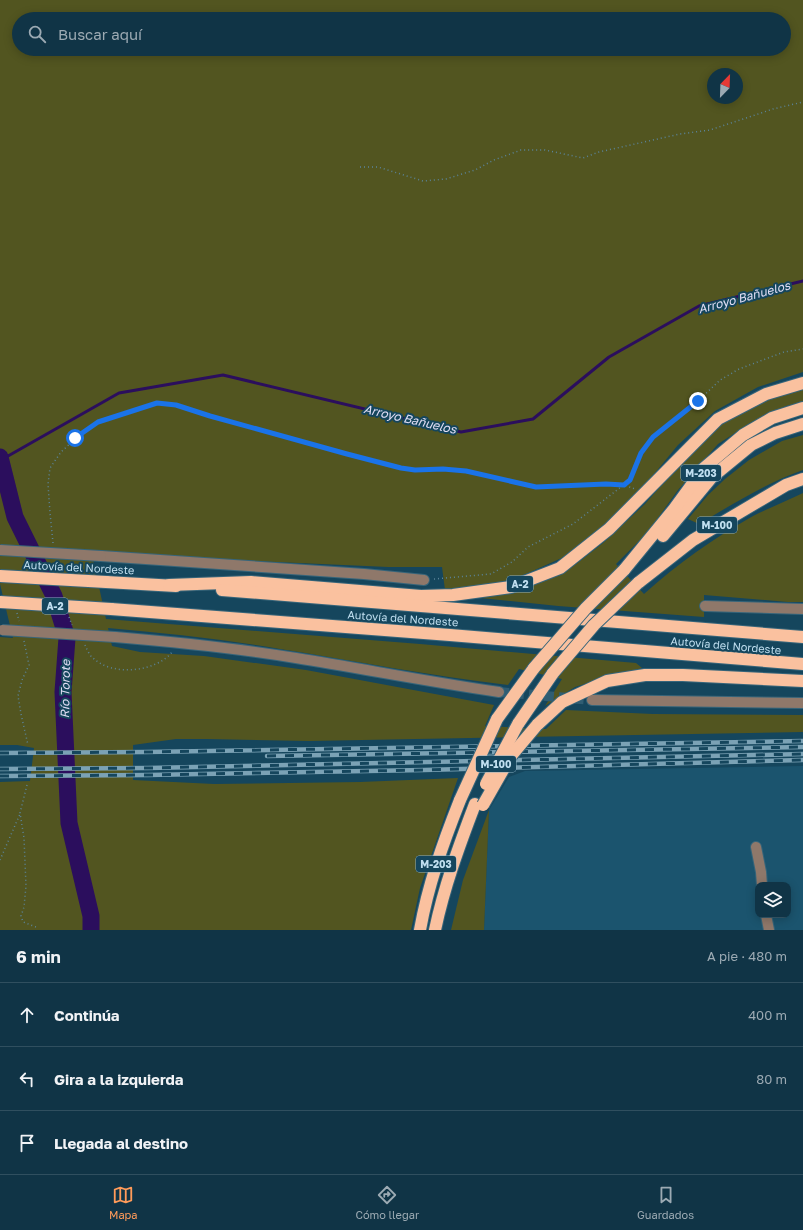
<!DOCTYPE html>
<html lang="es">
<meta charset="utf-8">
<style>
body{margin:0;font-family:"Golos Text",sans-serif;background:#1e3f51;color:#f1f3f6}
.controls{position:absolute;right:12px;bottom:12px;display:grid;overflow:hidden;border-radius:8px;box-shadow:0 2px 10px #0003}
.controls button{width:36px;height:36px;display:grid;place-items:center;padding:0;border:0;border-bottom:1px solid #304f5f;background:#103446;color:#f1f3f6;font:20px sans-serif}
.compass{position:absolute;left:707px;top:68px;width:36px;height:36px;border-radius:50%;background:#103446;box-shadow:0 2px 10px #0003;rotate:23deg}
.stop{position:absolute;width:12px;height:12px;margin:-9px;border:3px solid #1a73e8;border-radius:50%;background:#fff}
.stop.end{background:#1a73e8;border-color:#fff;box-shadow:0 1px 4px #0008}
.list{margin:0;padding:0;list-style:none}
h2{display:flex;justify-content:space-between;align-items:center;height:52px;margin:0;padding:0 16px;font-size:17px}
h2 small{font-size:13px;font-weight:400;color:#9caab3}
.list li{display:grid;grid-template-columns:26px 1fr auto;gap:12px;align-items:center;box-sizing:border-box;height:64px;padding:0 16px;border-top:1px solid #304f5f}
.list b{display:block;font-size:15px;white-space:nowrap}
.list em{font-size:13px;font-style:normal;color:#9caab3}
.icon{flex:none;width:22px;height:22px;fill:none;stroke:currentColor;stroke-width:2;stroke-linecap:round;stroke-linejoin:round}
.map{position:relative;flex:none;width:803px;height:930px;overflow:hidden}
.search{position:absolute;background:#103446;box-shadow:0 2px 10px #0003;left:12px;right:12px;top:12px;height:44px;display:flex;align-items:center;gap:10px;box-sizing:border-box;padding:0 14px;border-radius:22px;color:#9caab3;font-size:15px}
.sheet{height:244px;background:#103446}
nav{display:flex;justify-content:space-around;align-items:center;box-sizing:border-box;height:56px;border-top:1px solid #304f5f;background:#103446;font-size:11px;color:#9caab3}
nav a{display:grid;justify-items:center;gap:2px}
nav .on{color:#ff9b5a}
.map>svg:first-child{display:block}
.built{fill:#1b546e;fill-rule:evenodd}
.green{fill:#525520;fill-rule:evenodd}
.lines{fill:none;stroke-linecap:round;stroke-linejoin:round}
.stream{stroke:#2b0e5d;stroke-width:3}
.river{stroke:#2b0e5d;stroke-width:17}
.minor-tunnel{stroke:#2f5d73;stroke-width:10;stroke-dasharray:10 5;stroke-linecap:butt}
.minor-casing{stroke:#37657a;stroke-width:12}
.highway-casing{stroke:#37657a;stroke-width:14}
.path{stroke:#5b8499;stroke-width:1.5;stroke-dasharray:1 3;stroke-linecap:butt}
.minor{stroke:#8f786a;stroke-width:10}
.highway{stroke:#fac19f;stroke-width:12}
.rail-casing{stroke:#7ba2b5;stroke-width:4.5}
.rail{stroke:#15465d;stroke-width:3;stroke-dasharray:9;stroke-linecap:butt}
.minor-bridge-casing{stroke:#37657a;stroke-width:12;stroke-linecap:butt}
.highway-bridge-casing{stroke:#37657a;stroke-width:14;stroke-linecap:butt}
.minor-bridge{stroke:#8f786a;stroke-width:10}
.highway-bridge{stroke:#fac19f;stroke-width:12}
.route{stroke:#1a73e8;stroke-width:5}
.labels{text-anchor:middle;dominant-baseline:central;stroke-width:4;stroke-linejoin:round;paint-order:stroke}
.shield{fill:#15465d;stroke:#8db1c4;stroke-width:1}
.shield-label{font-size:10px;font-weight:bold;fill:#c0dff0}
.street-label{font-size:11px;fill:#c0dff0;stroke:#15465d}
.water-label{font-size:12px;font-style:italic;fill:#e1def5;stroke:#15465d}
</style>
<div class="map">
<svg width="803" height="930" viewBox="0 0 803 930">
<rect width="100%" height="100%" fill="#15465d"/>
<path class="built" d="M803,766V930H484L489,810L509,777L525,771ZM758,885H788V915H758Z"/>
<g class="green">
<path d="M0,0H803V372L758,387L715,411L678,445L631,502L607,525L573,553L519,577L480,588L445,590L442,567H388L231,560L91,550L106,619L420,644L636,663L642,668L604,678L575,687L545,706L562,679L519,669L508,685C431,676 356,661 280,649C223,639 165,633 108,628L112,646L140,652L204,656L306,670L494,705L485,726L546,729L566,710L653,714L803,715V732L309,741L206,739H176L133,745V780L214,784L360,782L458,778L420,888L411,930H0V782L30,781L34,748L17,745H0V637L13,638L0,584ZM19,19H784V49H19ZM713,74H737V98H713Z"/>
<path d="M803,387V402L786,406L752,422L718,444L678,490L647,533L616,564L644,594C677,564 714,538 753,516C769,508 787,501 803,493V602H788L704,595V617L558,606L480,598L518,590L549,578L576,564L603,543L645,504L688,455L719,425L777,392Z"/>
<path d="M803,435V470C766,483 733,504 699,524L688,519L708,495L725,479L749,460L782,441Z"/>
<polygon points="489,810 484,930 451,930 463,880"/>
</g>
<g class="lines">
<polyline class="stream" points="1,460 119,393 223,375 461,432 533,419 609,357 699,306 803,281"/>
<polyline class="river" points="0,457 15,517 54,596 67,638 63,692 69,823 91,916 91,930"/>
<polyline class="minor-tunnel" points="499,692 592,700"/>
<g class="minor-casing">
<g id="minor">
<polyline points="101,556 364,574 424,580"/>
<polyline points="705,606 803,609"/>
<path d="M115,637C175,642 236,648 296,658C364,669 431,682 499,692"/>
<polyline points="592,700 803,703"/>
<polyline points="756,847 761,872 762,885"/>
<polyline points="766,915 769,930"/>
</g>
</g>
<g class="highway-casing">
<g id="highway">
<polyline points="663,536 712,477 751,445 775,433 803,424"/>
<polyline points="624,570 674,509 704,468 743,435 772,418 803,408"/>
<polyline points="106,582 176,586"/>
<polyline points="638,583 693,540 786,485 803,479"/>
<polyline points="169,585 251,582 421,596 453,595 511,587 560,568 609,529 718,419 766,394 803,383"/>
<polyline points="222,590 803,637"/>
<polyline points="111,609 450,635 803,664"/>
<polyline points="497,719 534,668"/>
<polyline points="518,724 553,673"/>
<polyline points="537,725 562,702 607,681 645,675 683,675 803,681"/>
<path d="M420,930C428,885 443,843 460,800"/>
<path d="M435,930C444,887 459,846 475,804"/>
</g>
</g>
<g class="path">
<polyline points="360,167 378,167 423,181 446,179 475,170 494,160 521,150 545,150 583,158 599,152 680,134 710,130 773,109 803,102"/>
<polyline points="53,543 50,513 48,484 50,468 61,452 75,439 98,422 157,403 177,405 210,416 347,454 401,468 415,470 443,469 466,471 536,487 606,484 624,485 635,489"/>
<polyline points="434,579 491,574 512,562 528,547 573,524 630,480 641,453 653,437 698,401 720,380 739,369 784,352 803,349"/>
<polyline points="17,613 19,621"/>
<polyline points="69,617 72,625"/>
<polyline points="24,641 29,665 22,680 18,696 21,714 28,745"/>
<path d="M85,645C87,649 89,655 93,658C113,677 157,672 173,651"/>
<polyline points="27,785 20,813 24,838 26,886 24,907 21,916 23,922 36,927 36,930"/>
<polyline points="0,860 20,814"/>
</g>
<use href="#minor" class="minor"/>
<use href="#highway" class="highway"/>
<g class="rail-casing">
<g id="rail">
<polyline points="0,753 146,752 803,741"/>
<polyline points="267,756 803,747"/>
<polyline points="0,769 148,768 803,754"/>
<polyline points="0,776 148,775 424,770 803,760"/>
</g>
</g>
<use href="#rail" class="rail"/>
<g class="minor-bridge-casing">
<g id="minor-bridge">
<polyline points="0,550 101,556"/>
<polyline points="2,630 115,637"/>
</g>
</g>
<g class="highway-bridge-casing">
<g id="highway-bridge">
<polyline points="0,576 106,582"/>
<polyline points="0,602 111,609"/>
<polyline points="534,668 586,608 624,570"/>
<polyline points="553,673 594,625 638,583"/>
<polyline points="486,784 518,724"/>
<polyline points="460,800 497,719"/>
<polyline points="483,805 511,756 537,725"/>
</g>
</g>
<use href="#minor-bridge" class="minor-bridge"/>
<use href="#highway-bridge" class="highway-bridge"/>
</g>
<g class="lines">
<polyline class="route" points="75,438 98,422 157,403 176,405 210,416 347,454 401,468 415,470 443,469 466,471 536,487 606,484 624,485 630,480 641,453 653,437 698,401"/>
</g>
<g class="labels">
<g class="shield">
<rect x="681" y="465" width="40" height="16" rx="3"/>
<rect x="697" y="517" width="40" height="16" rx="3"/>
<rect x="507" y="576" width="26" height="16" rx="3"/>
<rect x="42" y="598" width="26" height="16" rx="3"/>
<rect x="476" y="756" width="40" height="16" rx="3"/>
<rect x="416" y="856" width="40" height="16" rx="3"/>
</g>
<g class="shield-label">
<text x="701" y="473">M-203</text>
<text x="717" y="525">M-100</text>
<text x="520" y="584">A-2</text>
<text x="55" y="606">A-2</text>
<text x="496" y="764">M-100</text>
<text x="436" y="864">M-203</text>
</g>
<g class="street-label">
<text transform="translate(79 567) rotate(3)">Autovía del Nordeste</text>
<text transform="translate(403 618) rotate(4)">Autovía del Nordeste</text>
<text transform="translate(726 645) rotate(5)">Autovía del Nordeste</text>
</g>
<g class="water-label">
<text transform="translate(744 297) rotate(-15)">Arroyo Bañuelos</text>
<text transform="translate(410 419) rotate(13)">Arroyo Bañuelos</text>
<text transform="translate(65 689) rotate(-89)">Río Torote</text>
</g>
</g>
</svg>
<div class="controls">
<button><svg class="icon" aria-label="layers" viewBox="0 0 24 24"><path d="M12 4l9 5-9 5-9-5zM3 14l9 5 9-5"/></svg></button>
</div>
<svg class="compass" viewBox="-18 -18 36 36"><path d="M0-13l5 13h-10z" fill="#e53935"/><path d="M0 13l5-13h-10z" fill="#9caab3"/></svg>
<div class="stop" style="left:75px;top:438px"></div>
<div class="stop end" style="left:698px;top:401px"></div>
<div class="search"><svg class="icon" aria-label="search" viewBox="0 0 24 24"><circle cx="10" cy="10" r="6"/><path d="M15 15l6 6"/></svg>Buscar aquí</div>
</div>
<section class="sheet">
<h2>6 min<small>A pie · 480 m</small></h2>
<ul class="list">
<li><svg class="icon" aria-label="ahead" viewBox="0 0 24 24"><path d="M12 20V5M6 11l6-6 6 6"/></svg><div><b>Continúa</b></div><em>400 m</em></li>
<li><svg class="icon" aria-label="left" viewBox="0 0 24 24"><path d="M17 20v-9H6M10 6l-5 5 5 5"/></svg><div><b>Gira a la izquierda</b></div><em>80 m</em></li>
<li><svg class="icon" aria-label="arrive" viewBox="0 0 24 24"><path d="M6 21V4h12l-3 4 3 4H6"/></svg><div><b>Llegada al destino</b></div></li>
</ul>
</section>
<nav>
<a class="on"><svg class="icon" aria-label="map" viewBox="0 0 24 24"><path d="M3 6l6-2 6 2 6-2v14l-6 2-6-2-6 2zM9 4v14M15 6v14"/></svg>Mapa</a>
<a><svg class="icon" aria-label="directions" viewBox="0 0 24 24"><path d="M12 3l9 9-9 9-9-9zM9 14v-3h6M13 9l2 2-2 2"/></svg>Cómo llegar</a>
<a><svg class="icon" aria-label="saved" viewBox="0 0 24 24"><path d="M7 4h10v16l-5-4-5 4z"/></svg>Guardados</a>
</nav>
